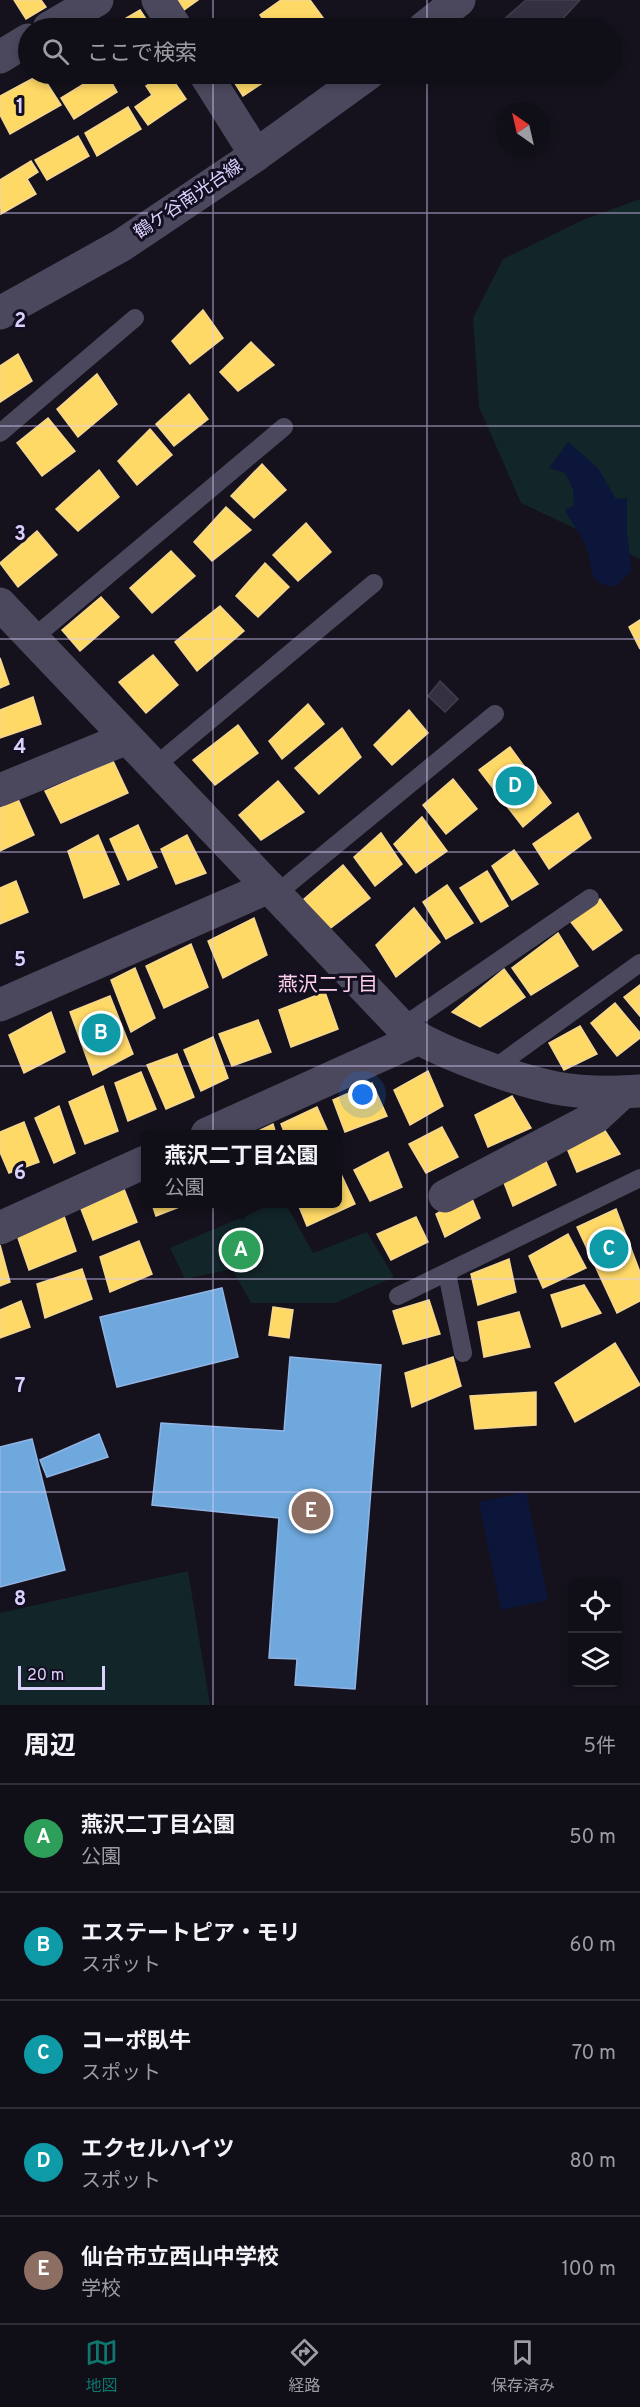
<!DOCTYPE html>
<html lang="ja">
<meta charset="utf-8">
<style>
body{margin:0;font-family:Overpass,"Noto Sans JP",sans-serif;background:#1e1c23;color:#f1f3f6}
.controls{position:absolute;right:18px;bottom:18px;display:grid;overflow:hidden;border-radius:9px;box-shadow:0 3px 9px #0003}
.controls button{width:54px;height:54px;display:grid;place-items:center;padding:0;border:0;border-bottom:2px solid #302e35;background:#100e16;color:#f1f3f6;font:30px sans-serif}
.compass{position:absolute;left:496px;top:102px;width:54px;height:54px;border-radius:50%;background:#100e16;box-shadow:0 3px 9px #0003;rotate:326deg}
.scale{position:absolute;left:18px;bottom:15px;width:87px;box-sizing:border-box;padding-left:6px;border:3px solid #dcd0fd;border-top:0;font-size:16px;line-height:21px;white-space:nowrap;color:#dcd0fd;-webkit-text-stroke:4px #140e21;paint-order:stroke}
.you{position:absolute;left:363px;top:1095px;width:21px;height:21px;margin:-15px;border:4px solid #fff;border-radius:50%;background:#1a73e8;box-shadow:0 0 0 9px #1a73e833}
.badge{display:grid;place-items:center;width:39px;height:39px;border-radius:50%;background:#0f766e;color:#fff;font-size:20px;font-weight:700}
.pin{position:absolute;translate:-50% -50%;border:3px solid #fff;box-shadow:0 2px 6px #0006}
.popup{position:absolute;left:141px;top:1130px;width:201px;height:78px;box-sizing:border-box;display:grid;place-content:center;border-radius:9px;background:#100e16;filter:drop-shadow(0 2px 4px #0005);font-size:20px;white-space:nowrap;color:#9c9ca1}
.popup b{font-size:22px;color:#f1f3f6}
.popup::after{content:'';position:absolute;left:50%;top:100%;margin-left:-12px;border:12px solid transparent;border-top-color:#100e16}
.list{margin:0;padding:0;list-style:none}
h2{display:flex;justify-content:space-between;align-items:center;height:78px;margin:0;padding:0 24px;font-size:26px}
h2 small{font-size:20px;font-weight:400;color:#9c9ca1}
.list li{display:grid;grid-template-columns:39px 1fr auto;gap:18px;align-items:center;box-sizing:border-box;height:108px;padding:0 24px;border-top:2px solid #302e35}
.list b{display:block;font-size:22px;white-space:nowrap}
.list p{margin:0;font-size:20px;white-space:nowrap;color:#9c9ca1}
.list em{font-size:20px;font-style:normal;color:#9c9ca1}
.icon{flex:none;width:33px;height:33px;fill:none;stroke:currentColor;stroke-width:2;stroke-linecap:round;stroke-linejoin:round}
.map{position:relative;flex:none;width:640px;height:1705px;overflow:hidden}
.search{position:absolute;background:#100e16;box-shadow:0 3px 9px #0003;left:18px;right:18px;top:18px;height:66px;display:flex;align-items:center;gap:15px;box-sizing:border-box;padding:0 21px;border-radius:33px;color:#9c9ca1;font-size:22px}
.sheet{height:618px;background:#100e16}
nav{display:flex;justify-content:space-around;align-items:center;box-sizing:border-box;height:84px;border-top:2px solid #302e35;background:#100e16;font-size:16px;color:#9c9ca1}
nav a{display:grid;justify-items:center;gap:3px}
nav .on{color:#0f766e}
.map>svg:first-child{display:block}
.green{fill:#122529}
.water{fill:#0c163a}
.homes{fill:#ffd966;stroke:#f4d693;stroke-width:1.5}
.schools{fill:#6fa8dc;stroke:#90b4e6;stroke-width:1.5}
.building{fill:#35303f;stroke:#433c50;stroke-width:1.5}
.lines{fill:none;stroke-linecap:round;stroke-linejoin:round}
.service{stroke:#4b485d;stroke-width:18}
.minor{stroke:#4b485d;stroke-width:33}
.tertiary{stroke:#4b485d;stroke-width:33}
.grid{fill:none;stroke:#dcd0fd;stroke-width:1.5;stroke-opacity:0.55}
.labels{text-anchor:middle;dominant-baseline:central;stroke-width:6;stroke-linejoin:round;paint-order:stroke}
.street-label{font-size:18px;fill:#dcd0fd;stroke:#140e21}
.neighbourhood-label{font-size:20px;fill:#fdd2e7;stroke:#140e21}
.grid-label{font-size:20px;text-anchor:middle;font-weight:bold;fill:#dcd0fd;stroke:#140e21;stroke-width:6;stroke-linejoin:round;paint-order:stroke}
</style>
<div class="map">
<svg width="640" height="1705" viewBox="0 0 640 1705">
<rect width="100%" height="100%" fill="#15121d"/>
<g class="green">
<polygon points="640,199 640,559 521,503 479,407 473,318 503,259 585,219"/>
<polygon points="272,1204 286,1204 313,1253 367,1232 394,1277 335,1303 251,1303 232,1269 185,1279 170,1248"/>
<polygon points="188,1571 210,1705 0,1705 0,1613"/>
</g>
<g class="water">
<path d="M568,442L598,468L616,499L627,498V533L632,570L615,587C584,582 595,570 587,549C582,536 572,523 565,510L574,505L573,490L565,473L549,468Z"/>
<polygon points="526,1492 548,1600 501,1610 479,1502"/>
</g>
<g class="homes">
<polygon points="14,0 41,0 46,7 26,19"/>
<polygon points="177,0 198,0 184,10"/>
<polygon points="281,0 310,0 324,19 317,24 321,28 269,28 260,15"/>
<polygon points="140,10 152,28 109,28"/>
<polygon points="41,74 61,105 10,134 0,115 0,96"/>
<polygon points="100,74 107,74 117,92 74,119 61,98"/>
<polygon points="165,74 169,74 186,99 148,125 135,107 152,95 146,86"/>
<polygon points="229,74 262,74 267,80 243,96"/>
<polygon points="128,107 141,129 97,156 85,133"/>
<polygon points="78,136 89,156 47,180 35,160"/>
<polygon points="31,161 38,172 27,179 36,194 1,214 0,180"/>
<polygon points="203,310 223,338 190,364 172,341"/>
<polygon points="251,342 274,365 238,391 220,372"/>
<polygon points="18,354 32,381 0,402 0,366"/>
<polygon points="97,374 117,404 78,437 57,409"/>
<polygon points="189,394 208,419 174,446 156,424"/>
<polygon points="48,418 75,451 42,476 17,443"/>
<polygon points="150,429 172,455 137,485 118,461"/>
<polygon points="262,464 286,490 254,518 231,496"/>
<polygon points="99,470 119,497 78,531 56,509"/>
<polygon points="226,507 251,530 212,561 194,542"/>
<polygon points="306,523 331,552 298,581 273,555"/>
<polygon points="37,531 57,555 18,587 0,563"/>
<polygon points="171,551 195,576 152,613 130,588"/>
<polygon points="265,563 289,587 258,617 236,596"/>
<polygon points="101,597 119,617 80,651 62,630"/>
<polygon points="220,606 244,631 197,671 175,642"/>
<polygon points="640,620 640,649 629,627"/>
<polygon points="153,655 178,685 146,713 119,682"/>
<polygon points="0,658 9,684 0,688"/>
<polygon points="33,697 41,724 0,738 0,710"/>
<polygon points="308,704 324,724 282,759 269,741"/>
<polygon points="409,710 428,733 392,765 374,745"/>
<polygon points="238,725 258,753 215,785 193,760"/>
<polygon points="342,728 361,757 319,794 295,768"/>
<polygon points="510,747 551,803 523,827 479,770"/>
<polygon points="113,761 128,793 61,823 45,791"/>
<polygon points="453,779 477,809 446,834 423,805"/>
<polygon points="278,781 304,812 261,840 239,815"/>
<polygon points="18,799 34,835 0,851 0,808"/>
<polygon points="578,813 591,838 549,869 533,844"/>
<polygon points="422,817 447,851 416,873 394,844"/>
<polygon points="138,825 157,867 128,880 110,839"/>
<polygon points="381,833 402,864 375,886 354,857"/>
<polygon points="98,835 119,884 84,898 68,851"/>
<polygon points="187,835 206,873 176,884 161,849"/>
<polygon points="514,850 538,884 512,900 492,866"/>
<polygon points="343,865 370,898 328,930 304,899"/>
<polygon points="487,871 508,906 481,922 460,888"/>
<polygon points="16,881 28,912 0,924 0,888"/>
<polygon points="447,885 473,923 446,939 423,902"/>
<polygon points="600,899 622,930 593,950 571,922"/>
<polygon points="414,908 440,942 396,977 376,945"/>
<polygon points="254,918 267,955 223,978 208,941"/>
<polygon points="558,933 578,966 531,995 512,968"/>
<polygon points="191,944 208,987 164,1008 146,966"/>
<polygon points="135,968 155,1018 131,1032 111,980"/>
<polygon points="504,969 525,997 480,1027 452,1012"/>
<polygon points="640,985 640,1016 624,997"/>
<polygon points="325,992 338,1029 291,1047 279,1010"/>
<polygon points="110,996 133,1054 93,1075 70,1012"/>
<polygon points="615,1003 640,1033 640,1038 617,1056 591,1023"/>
<polygon points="51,1012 65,1052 24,1073 9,1035"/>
<polygon points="258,1020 271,1052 232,1066 219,1034"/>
<polygon points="580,1026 597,1054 564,1070 549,1043"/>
<polygon points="213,1037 228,1078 201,1091 184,1050"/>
<polygon points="177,1054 194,1097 166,1109 147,1065"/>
<polygon points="428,1071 443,1106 410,1125 394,1090"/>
<polygon points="141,1072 156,1109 128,1121 115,1083"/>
<polygon points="372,1083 387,1116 345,1132 333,1100"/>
<polygon points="103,1086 118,1131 85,1144 69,1102"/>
<polygon points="512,1096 531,1128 488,1147 475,1115"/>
<polygon points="59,1106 75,1153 54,1163 35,1118"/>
<polygon points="317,1107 329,1134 285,1134 281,1124"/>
<polygon points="24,1122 39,1162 9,1173 0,1152 0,1132"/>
<polygon points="273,1124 276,1134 252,1134"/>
<polygon points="602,1126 620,1154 577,1172 566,1146"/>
<polygon points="442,1127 458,1157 426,1173 409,1144"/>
<polygon points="388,1152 402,1187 370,1201 354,1170"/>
<polygon points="544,1157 556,1185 513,1206 503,1180"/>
<polygon points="341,1174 355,1204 307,1226 298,1204 337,1204 337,1176"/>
<polygon points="124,1189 137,1222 93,1240 81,1209"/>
<polygon points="470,1194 480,1218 445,1237 436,1214"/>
<polygon points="152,1204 187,1204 156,1216"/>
<polygon points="616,1209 640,1272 640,1301 617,1313 577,1227"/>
<polygon points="64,1216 76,1251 29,1270 17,1235"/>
<polygon points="416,1217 428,1242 391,1260 377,1234"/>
<polygon points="568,1234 586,1268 543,1288 529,1256"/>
<polygon points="139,1241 152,1274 110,1292 100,1257"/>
<polygon points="0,1245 10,1282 0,1286"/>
<polygon points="509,1259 516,1292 478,1305 471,1274"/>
<polygon points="82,1269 92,1299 45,1318 37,1284"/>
<polygon points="584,1285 601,1313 562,1327 551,1295"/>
<polygon points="429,1300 440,1334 403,1344 393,1311"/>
<polygon points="21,1301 30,1327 0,1338 0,1310"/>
<polygon points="273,1307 293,1310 289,1338 269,1335"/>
<polygon points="519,1312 530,1347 484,1357 478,1322"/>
<polygon points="615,1343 640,1385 575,1422 555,1383"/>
<polygon points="453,1357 461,1386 412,1407 405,1373"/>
<polygon points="536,1392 536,1425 475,1429 470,1396"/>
</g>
<g class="schools">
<polygon points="222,1288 238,1357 117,1387 100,1317"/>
<polygon points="290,1357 381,1365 355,1689 295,1685 297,1659 269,1658 279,1518 152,1505 161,1423 284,1431"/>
<polygon points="99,1434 108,1457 47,1477 40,1460"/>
<polygon points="32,1439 65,1570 0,1587 0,1447"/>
</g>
<g class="building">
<polygon points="526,0 580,0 554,28 494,28"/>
<polygon points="440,681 458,699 445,712 428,696"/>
</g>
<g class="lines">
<g class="service">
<polyline points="0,433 135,318"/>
<polyline points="32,639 284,427"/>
<polyline points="154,767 374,583"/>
<polyline points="275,895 495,714"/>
<polyline points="402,1027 590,898"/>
<polyline points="493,1069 640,963"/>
<polyline points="447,1273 463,1353"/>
<polyline points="398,1296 640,1178"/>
</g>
<g class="minor">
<polyline points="158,0 176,28"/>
<polyline points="49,28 97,0"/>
<polyline points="0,57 28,40"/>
<polyline points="205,74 256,155"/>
<polyline points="0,790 127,738"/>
<polyline points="0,1005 269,887"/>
<polyline points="207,1134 417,1039"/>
<polyline points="445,1196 596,1117 623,1092"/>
<polyline points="0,1228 145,1162"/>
</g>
<g class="tertiary">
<polyline points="424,28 459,0"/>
<polyline points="0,313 122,245 256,155 368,74"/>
<path d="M0,604L402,1027C430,1050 519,1081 556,1088C582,1093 614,1093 640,1091"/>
</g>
</g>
<path class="grid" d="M213,0V28M427,0V28M213,74V1705M427,74V1705M0,213H640M0,426H640M0,639H640M0,852H640M0,1066H640M0,1279H640M0,1492H640"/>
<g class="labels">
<g class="street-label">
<text transform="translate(189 200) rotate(-34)">鶴ケ谷南光台線</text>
</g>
<g class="neighbourhood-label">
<text x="328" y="986">燕沢二丁目</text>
</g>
</g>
<g class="grid-label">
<text x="20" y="113">1</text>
<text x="20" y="327">2</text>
<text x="20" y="540">3</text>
<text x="20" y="753">4</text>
<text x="20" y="966">5</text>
<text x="20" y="1179">6</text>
<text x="20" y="1392">7</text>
<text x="20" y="1605">8</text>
</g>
</svg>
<div class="controls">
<button><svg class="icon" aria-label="locate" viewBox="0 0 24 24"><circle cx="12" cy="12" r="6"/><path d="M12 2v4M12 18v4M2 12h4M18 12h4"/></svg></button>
<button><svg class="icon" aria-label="layers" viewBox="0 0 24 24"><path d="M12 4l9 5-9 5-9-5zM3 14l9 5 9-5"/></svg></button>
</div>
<svg class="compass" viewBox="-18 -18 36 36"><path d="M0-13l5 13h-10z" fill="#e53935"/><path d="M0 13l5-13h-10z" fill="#9c9ca1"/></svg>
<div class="scale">20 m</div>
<div class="you"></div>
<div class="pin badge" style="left:241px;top:1250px;background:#2e9e5b">A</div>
<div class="popup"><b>燕沢二丁目公園</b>公園</div>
<div class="pin badge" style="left:101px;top:1033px;background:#0f9aa8">B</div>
<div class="pin badge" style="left:609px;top:1249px;background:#0f9aa8">C</div>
<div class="pin badge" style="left:515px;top:786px;background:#0f9aa8">D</div>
<div class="pin badge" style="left:311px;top:1511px;background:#8d6e63">E</div>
<div class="search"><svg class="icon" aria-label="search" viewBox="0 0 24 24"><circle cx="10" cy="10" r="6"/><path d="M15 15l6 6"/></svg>ここで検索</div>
</div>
<section class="sheet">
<h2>周辺<small>5件</small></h2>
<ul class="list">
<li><span class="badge" style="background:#2e9e5b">A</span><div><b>燕沢二丁目公園</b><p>公園</p></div><em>50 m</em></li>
<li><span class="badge" style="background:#0f9aa8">B</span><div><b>エステートピア・モリ</b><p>スポット</p></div><em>60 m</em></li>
<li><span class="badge" style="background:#0f9aa8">C</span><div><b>コーポ臥牛</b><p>スポット</p></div><em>70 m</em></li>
<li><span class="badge" style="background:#0f9aa8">D</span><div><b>エクセルハイツ</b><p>スポット</p></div><em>80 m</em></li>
<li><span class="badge" style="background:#8d6e63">E</span><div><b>仙台市立西山中学校</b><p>学校</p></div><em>100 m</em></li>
</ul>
</section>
<nav>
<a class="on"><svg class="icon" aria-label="map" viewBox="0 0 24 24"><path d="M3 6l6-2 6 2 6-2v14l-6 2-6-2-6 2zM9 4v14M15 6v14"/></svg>地図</a>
<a><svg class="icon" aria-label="directions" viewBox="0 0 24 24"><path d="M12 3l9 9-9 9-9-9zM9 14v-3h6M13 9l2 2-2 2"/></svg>経路</a>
<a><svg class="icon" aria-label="saved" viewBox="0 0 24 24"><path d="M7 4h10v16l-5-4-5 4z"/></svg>保存済み</a>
</nav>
